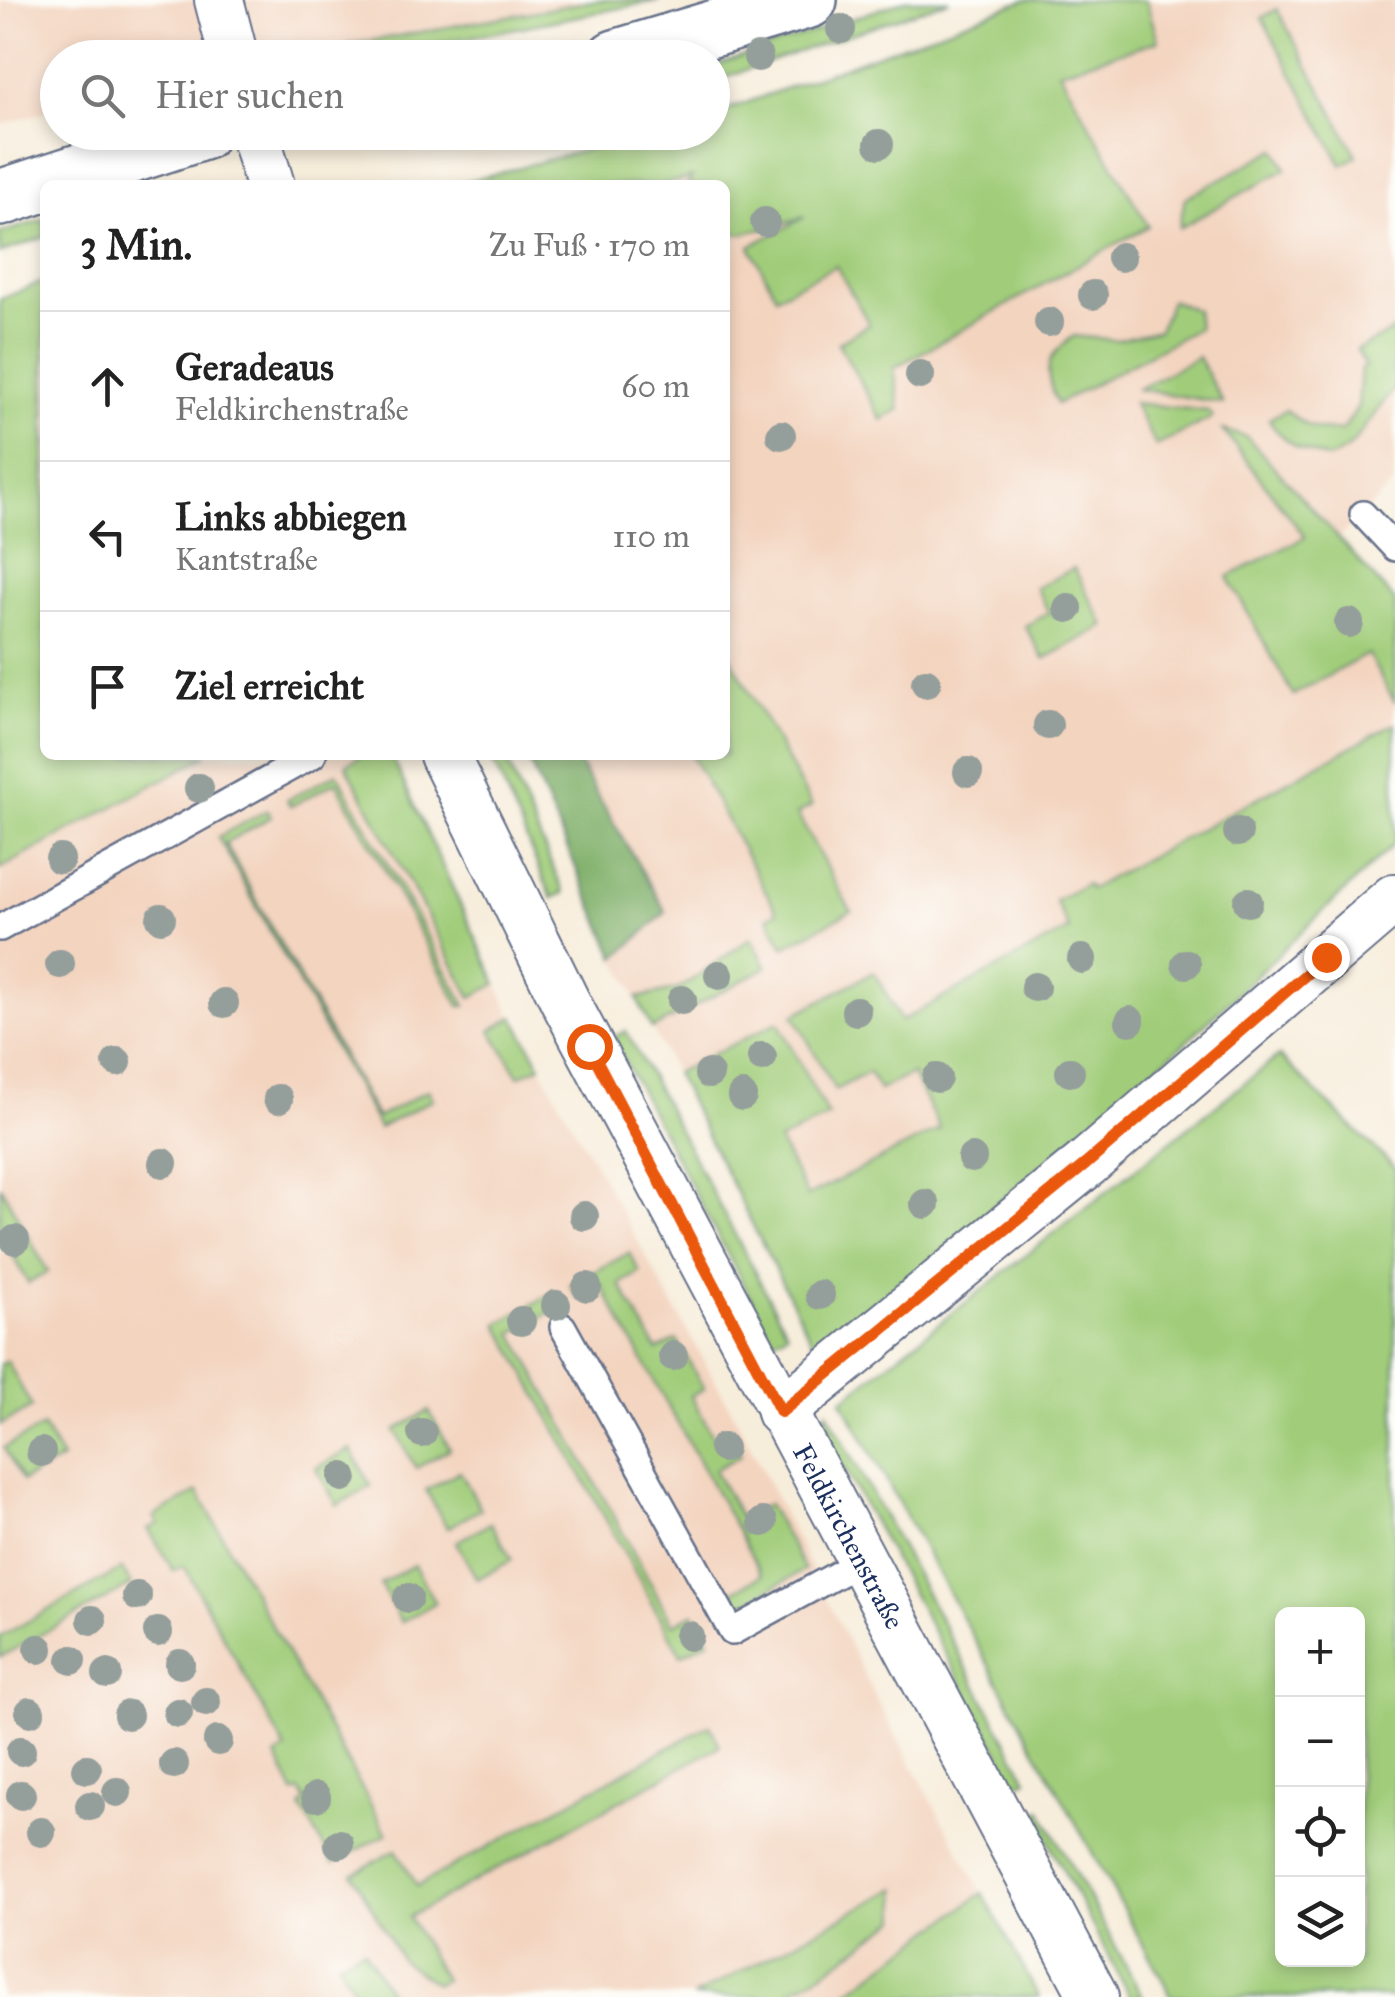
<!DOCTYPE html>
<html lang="de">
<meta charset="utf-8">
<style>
body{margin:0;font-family:"IM FELL Great Primer",serif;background:#f6f6f6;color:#222}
.controls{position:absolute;right:30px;bottom:30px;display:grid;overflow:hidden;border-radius:15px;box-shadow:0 5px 15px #0003}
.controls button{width:90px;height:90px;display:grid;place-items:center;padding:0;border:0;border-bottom:2px solid #e0e0e0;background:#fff;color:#222;font:50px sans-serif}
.stop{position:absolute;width:30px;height:30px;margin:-22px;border:8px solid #ea580c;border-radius:50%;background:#fff}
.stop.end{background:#ea580c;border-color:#fff;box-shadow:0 2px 10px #0008}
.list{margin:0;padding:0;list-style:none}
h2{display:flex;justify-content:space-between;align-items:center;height:130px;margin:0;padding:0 40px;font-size:42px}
h2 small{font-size:32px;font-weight:400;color:#767676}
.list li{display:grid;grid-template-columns:65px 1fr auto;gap:30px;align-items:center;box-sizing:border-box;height:150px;padding:0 40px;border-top:2px solid #e0e0e0}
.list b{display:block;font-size:38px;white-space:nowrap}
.list p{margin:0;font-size:32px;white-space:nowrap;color:#767676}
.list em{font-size:32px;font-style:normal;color:#767676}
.icon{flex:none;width:55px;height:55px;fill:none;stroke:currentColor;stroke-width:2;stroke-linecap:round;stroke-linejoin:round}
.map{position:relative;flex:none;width:1395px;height:1997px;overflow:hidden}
.search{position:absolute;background:#fff;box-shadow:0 5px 15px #0003;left:40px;top:40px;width:690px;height:110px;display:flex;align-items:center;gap:25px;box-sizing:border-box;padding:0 35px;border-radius:55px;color:#767676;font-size:38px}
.panel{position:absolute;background:#fff;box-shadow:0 5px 15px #0003;left:40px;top:180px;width:690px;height:580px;border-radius:15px}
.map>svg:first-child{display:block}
.built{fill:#f3d4bf}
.green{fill:#a1cd7a;stroke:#5e7e6c;stroke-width:2.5;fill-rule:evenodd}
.forest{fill:#80b06a;stroke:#4e7064;stroke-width:2.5}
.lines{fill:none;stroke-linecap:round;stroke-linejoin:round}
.lane-casing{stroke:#68728a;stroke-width:30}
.street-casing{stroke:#68728a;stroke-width:52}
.secondary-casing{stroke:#68728a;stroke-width:60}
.lane{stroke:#fff;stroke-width:25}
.street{stroke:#fff;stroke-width:48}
.secondary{stroke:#fff;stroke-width:55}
.tree{fill:#949e9b}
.route{stroke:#ea580c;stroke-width:12}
.labels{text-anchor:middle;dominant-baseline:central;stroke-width:8;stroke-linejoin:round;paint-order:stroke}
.street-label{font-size:28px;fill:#1b2f5e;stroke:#fdfcf7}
</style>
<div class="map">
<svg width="1395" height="1997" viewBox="0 0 1395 1997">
<rect width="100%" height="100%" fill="#fdfcf7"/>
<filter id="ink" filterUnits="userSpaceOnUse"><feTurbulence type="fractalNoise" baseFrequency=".01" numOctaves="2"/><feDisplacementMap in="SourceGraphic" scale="20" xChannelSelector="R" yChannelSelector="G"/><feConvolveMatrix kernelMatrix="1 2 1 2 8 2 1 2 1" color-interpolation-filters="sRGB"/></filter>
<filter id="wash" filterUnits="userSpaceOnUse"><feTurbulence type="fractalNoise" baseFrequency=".0048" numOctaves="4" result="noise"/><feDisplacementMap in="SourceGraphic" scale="40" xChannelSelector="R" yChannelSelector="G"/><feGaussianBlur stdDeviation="2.25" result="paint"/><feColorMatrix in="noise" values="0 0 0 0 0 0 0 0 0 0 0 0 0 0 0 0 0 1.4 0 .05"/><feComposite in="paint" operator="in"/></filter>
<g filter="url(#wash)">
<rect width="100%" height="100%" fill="#f7eddb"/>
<g class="built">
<polygon points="0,0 597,0 277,57 58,58 57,108 0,125"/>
<polygon points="1023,0 1395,0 1395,483 1338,538 1395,601 1395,843 1186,1042 820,1357 616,958 526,755 725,755 725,185 453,185 649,133 712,132 713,115"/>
<polygon points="45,281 45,755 391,755 510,1012 738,1422 879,1704 1039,1997 0,1997 0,299"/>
</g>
<g class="green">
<polygon points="597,0 661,0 369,57 351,57 348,45"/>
<polygon points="906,0 950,0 713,81 713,66"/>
<polygon points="1025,0 1146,0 1158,41 1059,71 1148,226 894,368 900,409 882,420 838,343 869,324 836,266 776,296 750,246 805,217 742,234 725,231 725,185 687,185 692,177 663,185 453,185 649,133 712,132 713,115"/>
<polygon points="1277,9 1357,156 1342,165 1262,18"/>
<polygon points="1276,149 1286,169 1179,228 1185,198"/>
<polygon points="45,219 45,237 0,253 0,233"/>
<polygon points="45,281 45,755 207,755 0,869 0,299"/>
<path d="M1171,300L1196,310L1198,328L1057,404C1043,371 1044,357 1074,336L1117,340L1159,330Z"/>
<path d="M1395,330V387L1350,447L1329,459C1303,451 1281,444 1269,419L1286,410C1306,427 1317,433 1343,430L1358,407L1361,369L1365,366L1357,350Z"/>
<polygon points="1198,357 1223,403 1138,389"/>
<polygon points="1133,403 1208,411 1213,417 1156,446"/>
<polygon points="1223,430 1247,437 1395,601 1395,703 1368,654 1293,695 1228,577 1305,537"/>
<polygon points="1074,568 1105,626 1044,659 1025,626 1049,613 1036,588"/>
<polygon points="725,647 812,806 797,814 851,911 784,947 768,917 777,912 691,755 725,755"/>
<polygon points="1395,723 1395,843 1186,1042 820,1357 675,1073 778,1022 828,1116 779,1141 807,1196 940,1129 912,1074 879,1090 869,1072 835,1090 794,1015 874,972 901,1021 1069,929 1055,901 1086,884 1090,889"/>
<polygon points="362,755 391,755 497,984 471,997 346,765"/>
<polygon points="490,755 504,755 564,893 552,898"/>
<polygon points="337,773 466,1006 460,1006 336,782 291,806 287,800"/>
<polygon points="268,810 271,817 225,843 377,1118 428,1090 433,1099 379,1128 218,837"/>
<polygon points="751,938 767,967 652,1029 637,998 679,989"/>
<polygon points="514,1017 541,1066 519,1076 491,1030"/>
<polygon points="626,1031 787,1332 773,1340 612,1038"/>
<path d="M1279,1056L1395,1168V1997H1172L842,1400ZM1358,1614V1960H1282V1614Z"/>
<polygon points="0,1185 48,1272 28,1283 0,1233"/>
<polygon points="629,1253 640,1272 620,1284 657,1350 677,1340 704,1389 691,1396 714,1438 728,1431 741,1455 714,1470 741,1518 768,1504 805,1570 739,1606 731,1593 762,1575 601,1285 577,1297 570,1285"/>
<polygon points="556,1291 564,1305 513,1333 673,1624 694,1614 709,1640 681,1655 498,1324"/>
<polygon points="7,1361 32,1407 0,1425 0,1364"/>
<polygon points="429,1411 450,1449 416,1468 395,1430"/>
<polygon points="827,1411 1027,1779 1017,1785 822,1428"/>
<polygon points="43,1427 62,1459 22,1481 4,1448"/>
<polygon points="351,1449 371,1486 337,1505 316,1468"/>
<polygon points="460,1471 481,1509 447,1528 426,1490"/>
<polygon points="198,1492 387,1834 333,1863 301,1807 306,1801 300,1791 294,1793 276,1756 286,1750 184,1566 174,1571 148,1529 158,1524 154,1516"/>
<polygon points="491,1523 512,1560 477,1579 456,1542"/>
<polygon points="414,1565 435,1603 401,1622 380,1584"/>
<polygon points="122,1569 131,1585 0,1657 0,1637"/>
<polygon points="710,1725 720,1746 409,1917 444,1980 436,1984 402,1961 353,1874 396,1850 417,1886"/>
<polygon points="1041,1810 1143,1997 1130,1997 1034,1814"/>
<polygon points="897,1888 898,1919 824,1972 779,1997 693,1997"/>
<polygon points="983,1893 1039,1997 841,1997"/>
<polygon points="364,1949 392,1997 358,1997 338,1962"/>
</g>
<polygon class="forest" points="526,755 574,755 666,912 616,958"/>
</g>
<g filter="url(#ink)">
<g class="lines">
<g class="lane-casing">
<g id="lane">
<polyline points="1363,514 1395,548"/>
<polyline points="0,928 313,755"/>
<polyline points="563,1327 732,1632 862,1561"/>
</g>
</g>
<g class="street-casing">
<g id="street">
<polyline points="219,0 234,58"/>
<polyline points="254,132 270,185"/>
<path id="s1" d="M444,755L566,1003L1094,1997"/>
<polyline points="781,1412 1086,1164 1395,898"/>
</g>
</g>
<g class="secondary-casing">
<g id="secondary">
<polyline points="615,58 809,0"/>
<polyline points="0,198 202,132"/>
</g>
</g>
<use href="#lane" class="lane"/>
<use href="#street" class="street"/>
<use href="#secondary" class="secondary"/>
</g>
<g class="tree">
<circle cx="841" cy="29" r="15"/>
<circle cx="758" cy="57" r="15"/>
<circle cx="879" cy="144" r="15"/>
<circle cx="765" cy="222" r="15"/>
<circle cx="1121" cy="257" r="15"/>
<circle cx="1093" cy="295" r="15"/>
<circle cx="1049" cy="322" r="15"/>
<circle cx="920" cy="375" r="15"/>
<circle cx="781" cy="435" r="15"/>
<circle cx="1068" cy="608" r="15"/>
<circle cx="1349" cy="623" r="15"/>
<circle cx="926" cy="683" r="15"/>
<circle cx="1048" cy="725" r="15"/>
<circle cx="968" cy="772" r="15"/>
<circle cx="199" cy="788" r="15"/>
<circle cx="1238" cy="832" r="15"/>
<circle cx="60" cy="859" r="15"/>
<circle cx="1248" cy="902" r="15"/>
<circle cx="161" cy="918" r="15"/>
<circle cx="1082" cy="959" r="15"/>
<circle cx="60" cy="964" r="15"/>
<circle cx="1186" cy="964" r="15"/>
<circle cx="719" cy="975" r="15"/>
<circle cx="1035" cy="987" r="15"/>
<circle cx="682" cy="1000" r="15"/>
<circle cx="224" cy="1003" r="15"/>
<circle cx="856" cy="1011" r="15"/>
<circle cx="1130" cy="1021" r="15"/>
<circle cx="762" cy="1057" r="15"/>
<circle cx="117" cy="1062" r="15"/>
<circle cx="1070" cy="1072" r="15"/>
<circle cx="709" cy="1074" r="15"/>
<circle cx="937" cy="1078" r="15"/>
<circle cx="742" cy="1096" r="15"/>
<circle cx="278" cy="1099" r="15"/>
<circle cx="972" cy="1158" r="15"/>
<circle cx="163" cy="1163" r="15"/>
<circle cx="925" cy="1204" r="15"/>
<circle cx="584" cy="1216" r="15"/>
<circle cx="15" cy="1240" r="15"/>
<circle cx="587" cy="1287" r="15"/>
<circle cx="820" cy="1295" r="15"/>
<circle cx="556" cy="1305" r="15"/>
<circle cx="521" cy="1321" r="15"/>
<circle cx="673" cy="1356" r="15"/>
<circle cx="422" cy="1433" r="15"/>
<circle cx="723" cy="1448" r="15"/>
<circle cx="41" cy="1452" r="15"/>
<circle cx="343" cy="1477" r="15"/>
<circle cx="763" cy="1522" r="15"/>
<circle cx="137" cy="1596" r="15"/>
<circle cx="408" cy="1598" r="15"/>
<circle cx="92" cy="1620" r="15"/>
<circle cx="158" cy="1632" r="15"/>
<circle cx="689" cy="1636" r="15"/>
<circle cx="39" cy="1649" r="15"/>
<circle cx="72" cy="1660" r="15"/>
<circle cx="180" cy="1664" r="15"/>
<circle cx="107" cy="1674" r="15"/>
<circle cx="206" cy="1702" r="15"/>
<circle cx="30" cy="1712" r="15"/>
<circle cx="178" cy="1713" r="15"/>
<circle cx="128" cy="1715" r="15"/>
<circle cx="218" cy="1741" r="15"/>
<circle cx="21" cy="1751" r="15"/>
<circle cx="174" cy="1764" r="15"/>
<circle cx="87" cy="1769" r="15"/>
<circle cx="117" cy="1792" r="15"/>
<circle cx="21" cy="1795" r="15"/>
<circle cx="316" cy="1797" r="15"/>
<circle cx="90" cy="1806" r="15"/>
<circle cx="41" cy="1832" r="15"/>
<circle cx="339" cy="1844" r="15"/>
</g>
</g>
<g class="lines" filter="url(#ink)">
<polyline class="route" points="589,1046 781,1412 1086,1164 1326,957"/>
</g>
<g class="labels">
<g class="street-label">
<text stroke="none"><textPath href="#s1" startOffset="880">Feldkirchenstraße</textPath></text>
</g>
</g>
</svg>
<div class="controls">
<button>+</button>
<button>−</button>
<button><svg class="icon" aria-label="locate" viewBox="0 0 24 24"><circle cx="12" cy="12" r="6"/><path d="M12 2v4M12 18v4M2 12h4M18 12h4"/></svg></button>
<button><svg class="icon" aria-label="layers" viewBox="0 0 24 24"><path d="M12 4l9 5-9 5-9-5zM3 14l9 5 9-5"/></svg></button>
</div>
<div class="stop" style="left:589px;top:1046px"></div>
<div class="stop end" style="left:1326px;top:957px"></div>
<div class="search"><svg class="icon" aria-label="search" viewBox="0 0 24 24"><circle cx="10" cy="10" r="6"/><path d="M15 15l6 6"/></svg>Hier suchen</div>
<section class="panel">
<h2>3 Min.<small>Zu Fuß · 170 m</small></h2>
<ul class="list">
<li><svg class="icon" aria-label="ahead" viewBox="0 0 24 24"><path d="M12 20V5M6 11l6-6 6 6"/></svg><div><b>Geradeaus</b><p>Feldkirchenstraße</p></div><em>60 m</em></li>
<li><svg class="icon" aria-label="left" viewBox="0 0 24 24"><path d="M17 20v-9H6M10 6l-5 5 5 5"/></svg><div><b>Links abbiegen</b><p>Kantstraße</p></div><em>110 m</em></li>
<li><svg class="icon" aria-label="arrive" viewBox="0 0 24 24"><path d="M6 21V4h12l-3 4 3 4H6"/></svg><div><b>Ziel erreicht</b></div></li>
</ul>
</section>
</div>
